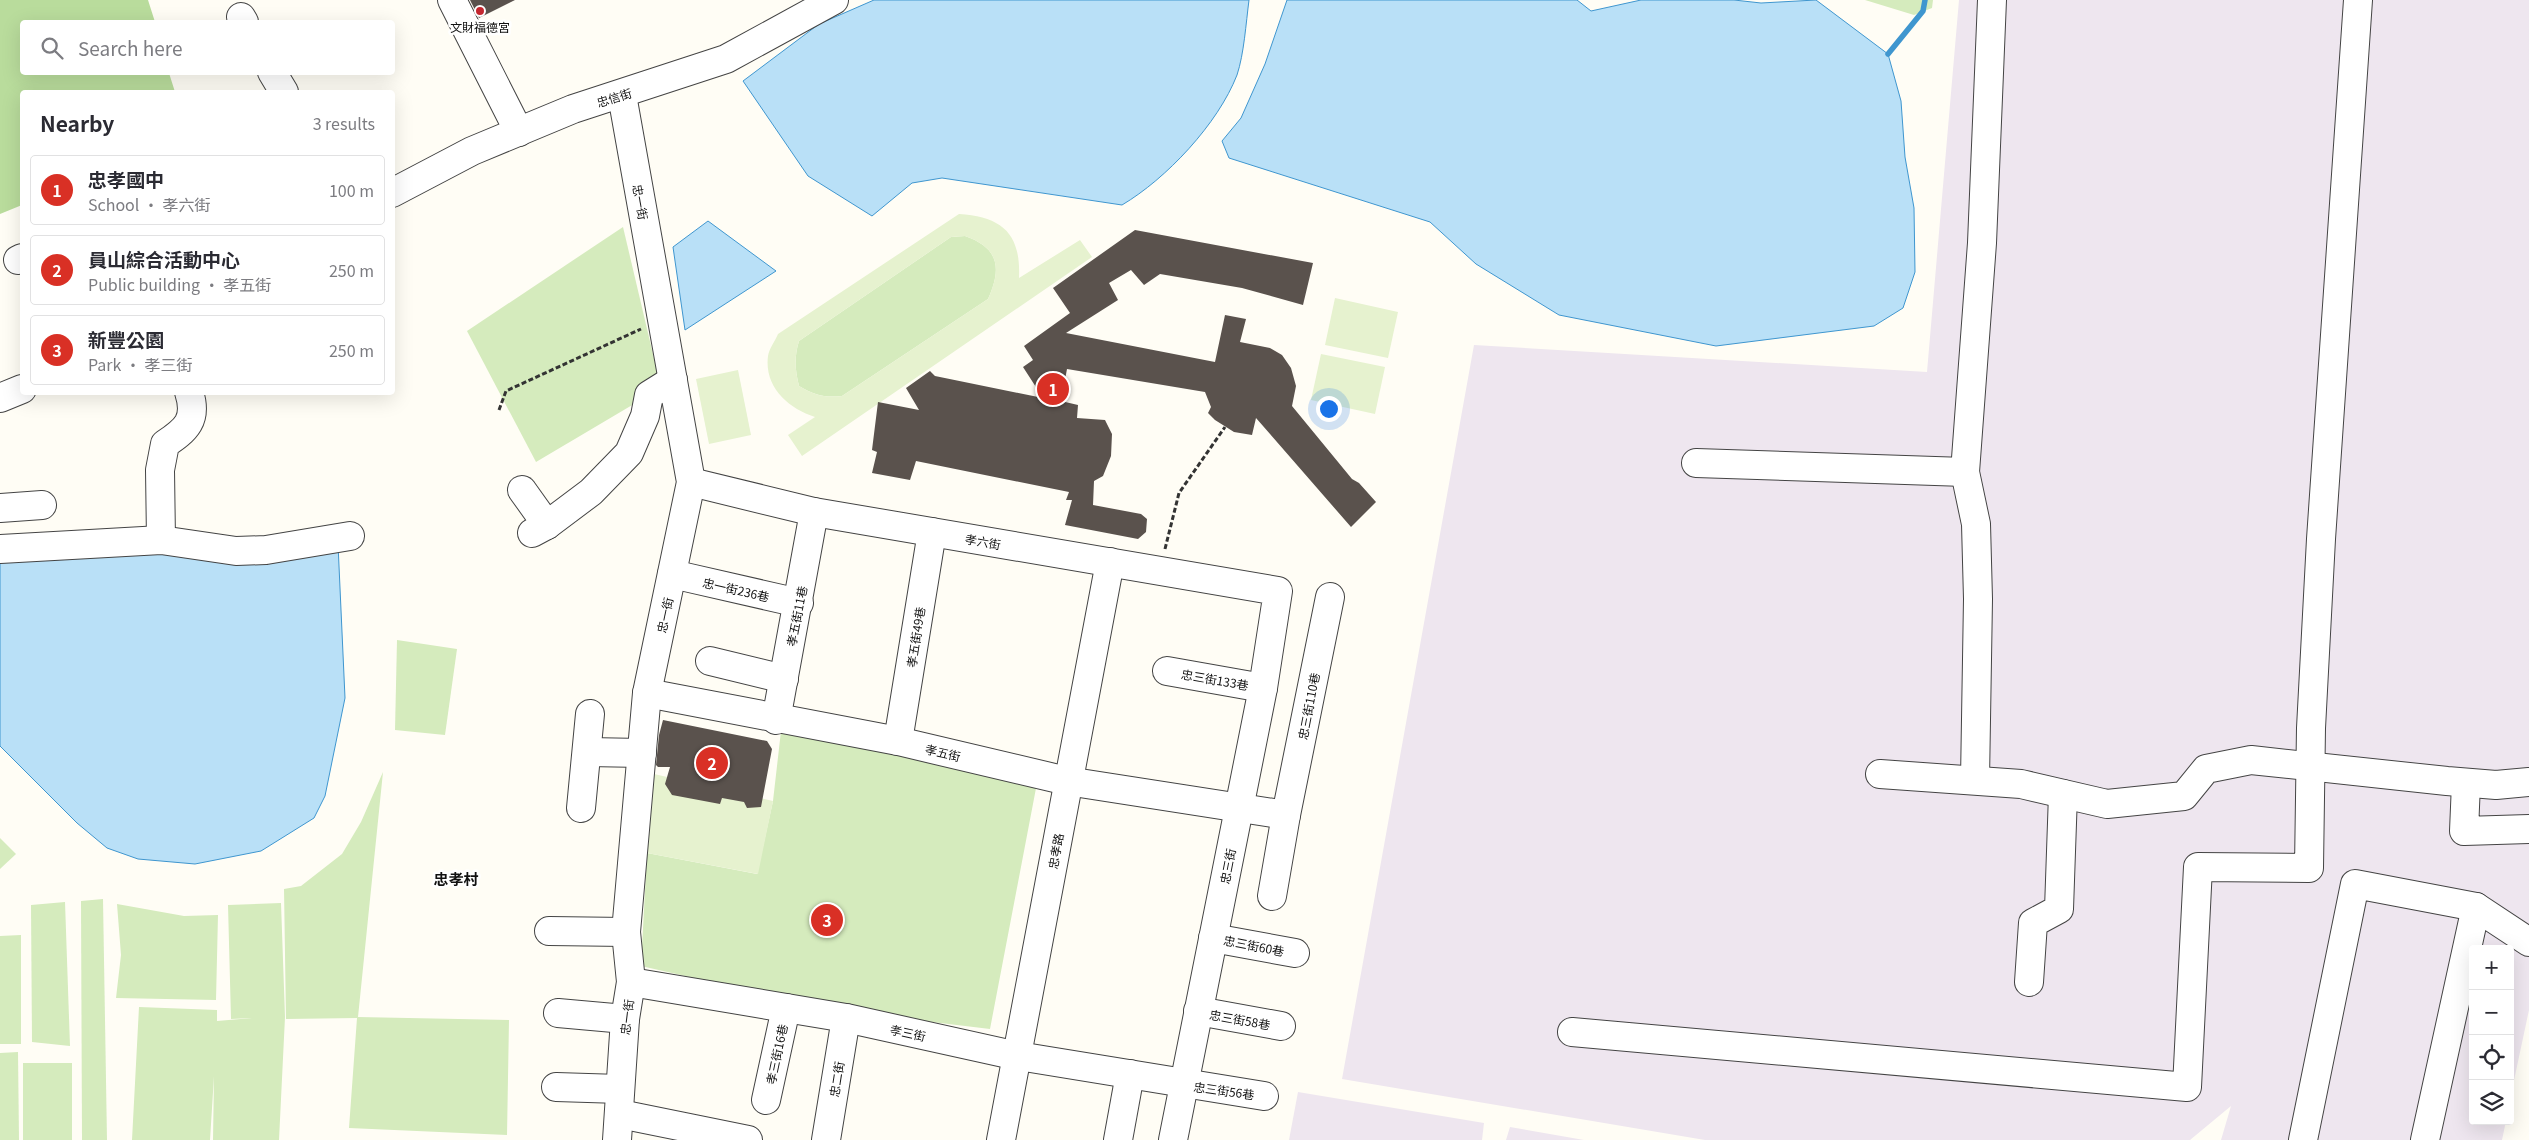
<!DOCTYPE html>
<meta charset="utf-8">
<style>
body{margin:0;font-family:Georgia,"Noto Sans TC",serif;background:#f7f7f7;color:#2b2b33}
.controls{position:absolute;right:15px;bottom:15px;display:grid;overflow:hidden;border-radius:5px;box-shadow:0 5px 20px #0002}
.controls button{width:45px;height:45px;display:grid;place-items:center;padding:0;border:0;border-bottom:1px solid #e1e1e2;background:#fff;color:#2b2b33;font:25px sans-serif}
.you{position:absolute;left:1328px;top:408px;width:18px;height:18px;margin:-12px;border:4px solid #fff;border-radius:50%;background:#1a73e8;box-shadow:0 0 0 8px #1a73e833}
.badge{display:grid;place-items:center;width:32px;height:32px;border-radius:50%;background:#d93025;color:#fff;font-size:16px;font-weight:700}
.pin{position:absolute;translate:-50% -50%;border:2px solid #fff;box-shadow:0 1px 5px #0006}
.list{margin:0;padding:0;list-style:none}
h2{display:flex;justify-content:space-between;align-items:center;height:65px;margin:0;padding:0 20px;font-size:21px}
h2 small{font-size:16px;font-weight:400;color:#7c7c81}
.list li{display:grid;grid-template-columns:32px 1fr auto;gap:15px;align-items:center;box-sizing:border-box;height:70px;margin:0 10px 10px;padding:0 10px;border:1px solid #e1e1e2;border-radius:5px}
.list b{display:block;font-size:19px;white-space:nowrap}
.list p{margin:0;font-size:16px;white-space:nowrap;color:#7c7c81}
.list em{font-size:16px;font-style:normal;color:#7c7c81}
.icon{flex:none;width:28px;height:28px;fill:none;stroke:currentColor;stroke-width:2;stroke-linecap:round;stroke-linejoin:round}
.map{position:relative;flex:none;width:2529px;height:1140px;overflow:hidden}
.search{position:absolute;background:#fff;box-shadow:0 5px 20px #0002;left:20px;top:20px;width:375px;height:55px;display:flex;align-items:center;gap:12px;box-sizing:border-box;padding:0 18px;border-radius:5px;color:#7c7c81;font-size:19px}
.panel{position:absolute;background:#fff;box-shadow:0 5px 20px #0002;left:20px;top:90px;width:375px;height:305px;border-radius:5px}
.map>svg:first-child{display:block}
.industrial{fill:#eee6ef}
.green{fill:#d5ebbd}
.forest{fill:#b9dc9c}
.pitch{fill:#e6f2cf;fill-rule:evenodd}
.water{fill:#b9e0f7;stroke:#3f96cf}
.lines{fill:none;stroke-linecap:round;stroke-linejoin:round}
.stream{stroke:#3f96cf;stroke-width:5.5}
.building{fill:#5a524d}
.minor-casing{stroke:#444;stroke-width:30}
.path{stroke:#333;stroke-width:3;stroke-dasharray:5 2.5;stroke-linecap:butt}
.minor{stroke:#fff;stroke-width:28}
.poi-dot{fill:#c4262e;stroke:#fff;stroke-width:2}
.labels{text-anchor:middle;dominant-baseline:central;stroke-width:5;stroke-linejoin:round;paint-order:stroke}
.poi-label{font-size:12px;fill:#111;stroke:#fff}
.street-label{font-size:12px;fill:#111;stroke:#fff}
.quarter-label{font-size:15px;font-weight:bold;fill:#111;stroke:#fff}
</style>
<div class="map">
<svg width="2529" height="1140" viewBox="0 0 2529 1140">
<rect width="100%" height="100%" fill="#fffdf5"/>
<g class="industrial">
<polygon points="1959,0 2529,0 2529,1010 2510,1099 2510,949 2473,949 2473,1121 2506,1121 2502,1140 2221,1140 2231,1106 2190,1140 1705,1140 1342,1079 1474,345 1927,372"/>
<polygon points="1298,1092 1484,1123 1482,1140 1289,1140"/>
<polygon points="1510,1127 1584,1140 1506,1140"/>
</g>
<g class="green">
<polygon points="1865,0 1933,0 1932,8 1914,15"/>
<polygon points="623,227 661,388 536,462 467,331"/>
<path d="M965,236C999,248 1002,268 988,299L842,396C825,398 814,395 799,386C795,370 794,357 799,341L951,237Z"/>
<polygon points="397,640 457,649 445,735 395,730"/>
<polygon points="781,731 1037,783 990,1029 841,1011 641,966 647,853 757,874 773,801"/>
<polygon points="383,772 358,1017 509,1020 507,1135 349,1128 357,1018 286,1019 284,889 301,886 342,854 361,822"/>
<polygon points="0,838 16,854 0,869"/>
<polygon points="103,899 107,1140 82,1140 81,901"/>
<polygon points="65,902 70,1046 32,1042 31,905"/>
<polygon points="281,903 285,1017 279,1140 213,1140 214,1076 210,1140 132,1140 139,1007 217,1010 217,1021 252,1018 231,1019 228,905"/>
<polygon points="117,904 184,916 218,915 216,1000 116,998 121,955"/>
<polygon points="21,935 21,1044 0,1044 0,936"/>
<polygon points="18,1052 19,1140 0,1140 0,1053"/>
<rect x="23" y="1063" width="49" height="77"/>
</g>
<polygon class="forest" points="0,0 148,0 155,22 22,22 22,72 169,73 175,92 22,92 22,205 0,214"/>
<g class="pitch">
<path d="M959,214C1002,217 1021,233 1019,278L1080,240L1092,257L802,456L788,435L815,417C788,408 764,387 768,356C769,349 775,341 778,334ZM965,236C999,248 1002,268 988,299L842,396C825,398 814,395 799,386C795,370 794,357 799,341L951,237Z"/>
<polygon points="1335,298 1398,312 1388,358 1325,345"/>
<polygon points="1321,354 1385,367 1375,414 1311,400"/>
<polygon points="738,370 751,435 709,444 696,379"/>
<polygon points="654,774 773,801 758,874 647,853"/>
</g>
<g class="water">
<path d="M874,0H1249C1246,23 1244,54 1237,75C1218,124 1166,179 1122,205L942,178L912,183L872,216L808,176L743,81L819,24Z"/>
<polygon points="1287,0 1577,0 1591,11 1641,0 1734,0 1761,3 1816,0 1888,54 1901,101 1905,157 1914,208 1915,272 1903,308 1874,326 1716,346 1559,315 1476,264 1430,222 1229,158 1222,141 1241,118 1265,64"/>
<polygon points="708,221 776,271 685,330 673,247"/>
<polygon points="338,544 345,698 325,796 314,818 261,851 195,864 138,859 107,848 77,823 0,746 0,555"/>
</g>
<g class="lines">
<polyline class="stream" points="1888,54 1923,11 1925,0"/>
</g>
<g class="building">
<polygon points="470,0 515,0 479,18"/>
<polygon points="1135,230 1313,263 1303,305 1242,288 1160,274 1144,285 1131,270 1109,283 1118,300 1066,333 1215,362 1225,315 1246,319 1240,342 1270,348 1282,355 1291,368 1296,386 1292,406 1352,479 1359,483 1376,502 1351,527 1256,418 1252,435 1234,432 1215,420 1208,413 1211,407 1205,392 1067,369 1061,401 1078,405 1077,418 1105,420 1112,434 1111,456 1103,476 1094,481 1093,505 1141,514 1147,519 1146,532 1138,539 1065,525 1072,500 1066,500 1069,492 916,461 910,480 872,473 877,452 872,450 878,402 919,410 906,388 930,371 935,376 1043,398 1023,367 1033,360 1024,346 1070,313 1053,288"/>
<polygon points="663,720 767,741 772,749 761,807 747,808 744,802 722,798 720,804 672,795 665,784 670,767 658,767 656,765 659,735"/>
</g>
<g class="lines">
<g class="minor-casing">
<g id="minor">
<polyline points="452,0 519,132"/>
<polyline points="241,17 244,22"/>
<polyline points="272,72 284,92"/>
<polyline points="392,193 472,151 573,109 726,59 834,0"/>
<polyline points="18,260 22,258"/>
<polyline points="0,398 22,389"/>
<polyline points="1696,463 1965,472"/>
<polyline points="691,482 814,512 1278,591 1263,688 1173,1140"/>
<polyline points="522,490 547,525"/>
<polyline points="0,508 42,505"/>
<polyline points="532,533 547,525 591,492 629,453 645,416 649,395 673,380"/>
<path d="M161,540L160,470L165,444C186,430 198,420 189,392"/>
<polyline points="0,549 161,540 236,551 266,550 350,536"/>
<polyline points="672,574 799,603"/>
<polyline points="710,661 784,679"/>
<polyline points="1167,671 1263,688"/>
<polyline points="647,693 898,741 1067,781 1286,815"/>
<polyline points="776,720 814,512"/>
<polyline points="898,741 932,532"/>
<polyline points="588,752 642,753"/>
<polyline points="1880,774 2021,784 2107,804 2184,796 2206,769 2251,760 2447,781 2496,785 2529,782"/>
<polyline points="1975,780 1978,599 1976,524 1965,472 1982,243 1992,0"/>
<polyline points="2466,783 2464,831 2529,829"/>
<polyline points="581,808 590,714"/>
<polyline points="1272,896 1286,815 1330,597"/>
<polyline points="549,931 626,932"/>
<polyline points="1213,938 1295,953"/>
<polyline points="631,982 846,1018 1018,1056 1264,1096"/>
<polyline points="2029,982 2033,923 2059,909 2063,794"/>
<polyline points="1198,1011 1281,1026"/>
<polyline points="558,1013 625,1019"/>
<polyline points="1572,1032 2187,1087 2198,867 2309,868 2311,728 2321,539 2358,0"/>
<polyline points="556,1087 620,1089"/>
<polyline points="766,1100 786,1008"/>
<polyline points="620,1114 748,1140"/>
<polyline points="617,1140 625,1019 631,982 626,932 647,693 691,482 622,95"/>
<polyline points="826,1140 846,1018"/>
<polyline points="1001,1140 1110,562"/>
<polyline points="1118,1140 1130,1074"/>
<polyline points="2303,1140 2355,884 2476,907"/>
<polyline points="2425,1140 2476,907 2529,942"/>
</g>
</g>
<g class="path">
<polyline points="499,410 506,391 641,329"/>
<polyline points="1165,549 1179,493 1225,427"/>
</g>
<use href="#minor" class="minor"/>
</g>
<circle class="poi-dot" cx="480" cy="11" r="5"/>
<g class="labels">
<g class="poi-label">
<text x="480" y="26">文財福德宮</text>
</g>
<g class="street-label">
<text transform="translate(614 97) rotate(-17)">忠信街</text>
<text transform="translate(641 202) rotate(80)">忠一街</text>
<text transform="translate(983 541) rotate(10)">孝六街</text>
<text transform="translate(736 589) rotate(13)">忠一街236巷</text>
<text transform="translate(664 615) rotate(-78)">忠一街</text>
<text transform="translate(796 616) rotate(-79)">孝五街11巷</text>
<text transform="translate(915 637) rotate(-81)">孝五街49巷</text>
<text transform="translate(1215 679) rotate(10)">忠三街133巷</text>
<text transform="translate(1308 706) rotate(-79)">忠三街110巷</text>
<text transform="translate(943 752) rotate(13)">孝五街</text>
<text transform="translate(1055 851) rotate(-80)">忠孝路</text>
<text transform="translate(1227 866) rotate(-79)">忠三街</text>
<text transform="translate(1254 945) rotate(11)">忠三街60巷</text>
<text transform="translate(626 1017) rotate(-83)">忠一街</text>
<text transform="translate(1240 1019) rotate(10)">忠三街58巷</text>
<text transform="translate(908 1032) rotate(12)">孝三街</text>
<text transform="translate(776 1054) rotate(-78)">孝三街16巷</text>
<text transform="translate(836 1079) rotate(-81)">忠二街</text>
<text transform="translate(1224 1090) rotate(8)">忠三街56巷</text>
</g>
<g class="quarter-label">
<text x="456" y="878">忠孝村</text>
</g>
</g>
</svg>
<div class="controls">
<button>+</button>
<button>−</button>
<button><svg class="icon" aria-label="locate" viewBox="0 0 24 24"><circle cx="12" cy="12" r="6"/><path d="M12 2v4M12 18v4M2 12h4M18 12h4"/></svg></button>
<button><svg class="icon" aria-label="layers" viewBox="0 0 24 24"><path d="M12 4l9 5-9 5-9-5zM3 14l9 5 9-5"/></svg></button>
</div>
<div class="you"></div>
<div class="pin badge" style="left:1053px;top:389px">1</div>
<div class="pin badge" style="left:712px;top:763px">2</div>
<div class="pin badge" style="left:827px;top:920px">3</div>
<div class="search"><svg class="icon" aria-label="search" viewBox="0 0 24 24"><circle cx="10" cy="10" r="6"/><path d="M15 15l6 6"/></svg>Search here</div>
<section class="panel">
<h2>Nearby<small>3 results</small></h2>
<ul class="list">
<li><span class="badge">1</span><div><b>忠孝國中</b><p>School · 孝六街</p></div><em>100 m</em></li>
<li><span class="badge">2</span><div><b>員山綜合活動中心</b><p>Public building · 孝五街</p></div><em>250 m</em></li>
<li><span class="badge">3</span><div><b>新豐公園</b><p>Park · 孝三街</p></div><em>250 m</em></li>
</ul>
</section>
</div>
